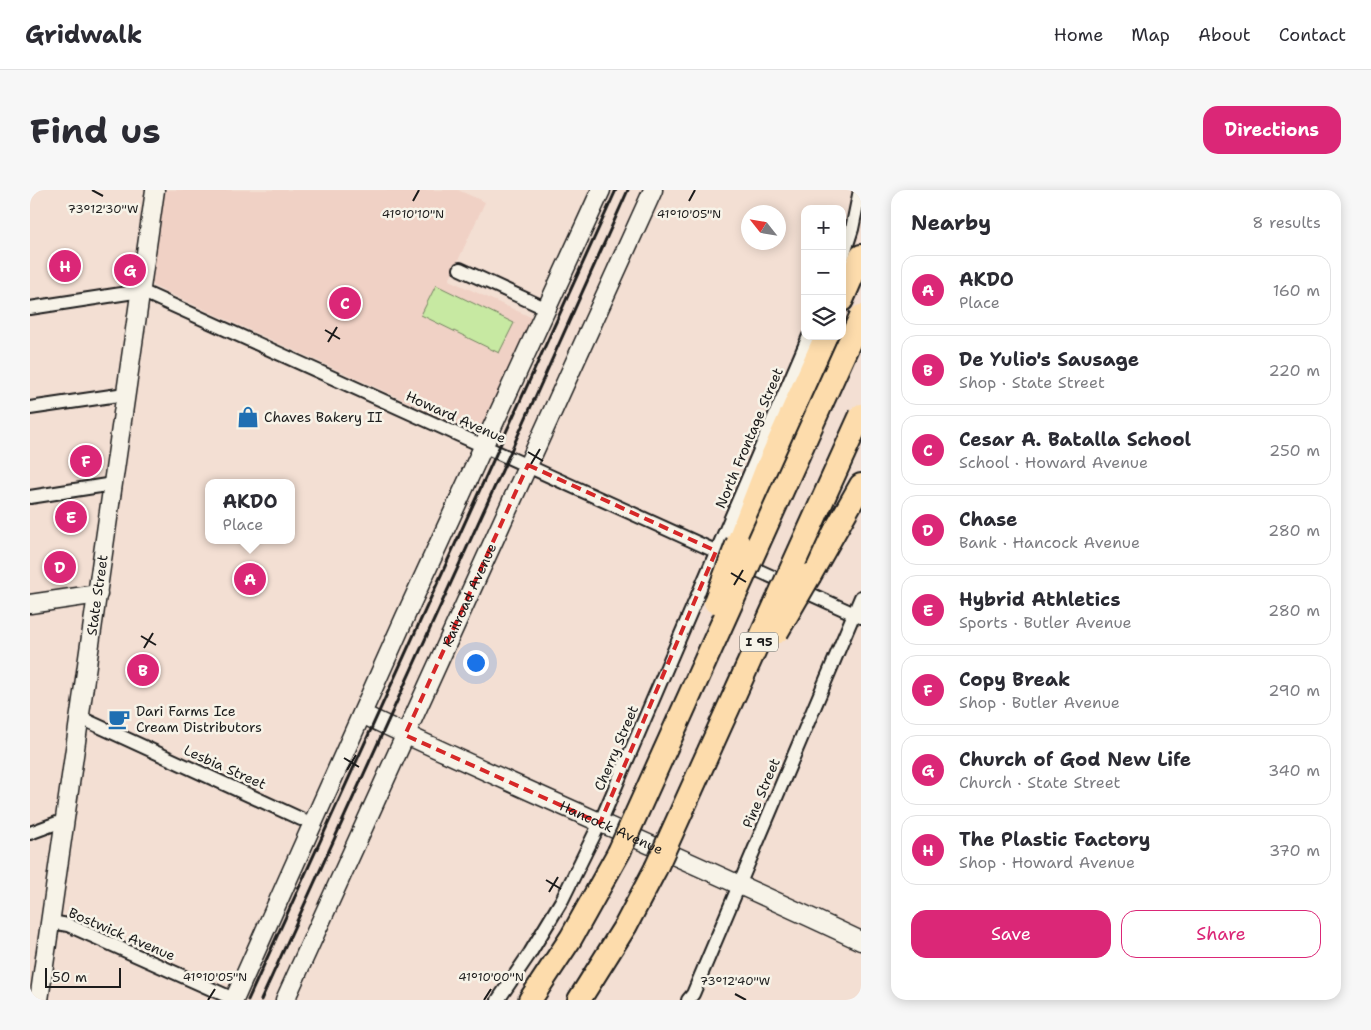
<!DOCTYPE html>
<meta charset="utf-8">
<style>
body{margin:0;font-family:"Shantell Sans",sans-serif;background:#f7f7f7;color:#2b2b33}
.controls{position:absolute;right:15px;top:15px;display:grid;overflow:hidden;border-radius:10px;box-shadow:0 2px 12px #0003}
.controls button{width:45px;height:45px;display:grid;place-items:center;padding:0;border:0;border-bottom:1px solid #e1e1e2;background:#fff;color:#2b2b33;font:25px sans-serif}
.compass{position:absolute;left:711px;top:15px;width:45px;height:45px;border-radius:50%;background:#fff;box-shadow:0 2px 12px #0003;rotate:301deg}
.scale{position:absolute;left:15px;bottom:12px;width:76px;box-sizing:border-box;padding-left:5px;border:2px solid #1c1c1c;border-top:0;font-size:14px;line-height:18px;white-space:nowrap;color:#1c1c1c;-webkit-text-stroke:4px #f7f3e8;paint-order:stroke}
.you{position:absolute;left:445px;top:472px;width:18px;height:18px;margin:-12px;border:4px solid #fff;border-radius:50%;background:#1a73e8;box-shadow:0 0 0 8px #1a73e833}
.badge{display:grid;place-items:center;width:32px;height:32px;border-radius:50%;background:#db2777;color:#fff;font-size:16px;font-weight:700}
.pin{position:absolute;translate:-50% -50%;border:2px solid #fff;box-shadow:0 1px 5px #0006}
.popup{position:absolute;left:175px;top:289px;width:90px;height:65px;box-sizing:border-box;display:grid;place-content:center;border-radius:10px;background:#fff;filter:drop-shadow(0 1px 4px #0005);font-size:16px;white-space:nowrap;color:#7c7c81}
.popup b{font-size:19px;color:#2b2b33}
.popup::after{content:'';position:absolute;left:50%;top:100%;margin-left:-10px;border:10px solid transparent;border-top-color:#fff}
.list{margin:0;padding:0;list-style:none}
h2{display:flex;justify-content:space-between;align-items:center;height:65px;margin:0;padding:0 20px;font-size:21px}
h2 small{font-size:16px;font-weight:400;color:#7c7c81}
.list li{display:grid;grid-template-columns:32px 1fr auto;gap:15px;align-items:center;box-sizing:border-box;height:70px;margin:0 10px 10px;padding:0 10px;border:1px solid #e1e1e2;border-radius:15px}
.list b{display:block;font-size:19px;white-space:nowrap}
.list p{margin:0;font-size:16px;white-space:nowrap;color:#7c7c81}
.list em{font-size:16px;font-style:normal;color:#7c7c81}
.actions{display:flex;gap:10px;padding:15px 20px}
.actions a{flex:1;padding:11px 0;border:1px solid #db2777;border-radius:15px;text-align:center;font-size:18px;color:#db2777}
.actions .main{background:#db2777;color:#fff}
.icon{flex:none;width:28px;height:28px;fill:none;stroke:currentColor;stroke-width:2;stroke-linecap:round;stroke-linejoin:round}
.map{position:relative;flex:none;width:831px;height:810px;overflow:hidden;border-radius:15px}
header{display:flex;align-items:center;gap:30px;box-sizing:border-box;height:70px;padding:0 25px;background:#fff;border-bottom:1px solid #e1e1e2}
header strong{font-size:24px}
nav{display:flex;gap:28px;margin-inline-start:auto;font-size:18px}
.intro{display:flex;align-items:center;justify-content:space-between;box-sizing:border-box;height:120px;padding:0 30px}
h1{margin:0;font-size:35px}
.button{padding:12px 22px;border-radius:15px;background:#db2777;color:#fff;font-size:18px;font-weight:700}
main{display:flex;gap:30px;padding:0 30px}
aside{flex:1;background:#fff;border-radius:15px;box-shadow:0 2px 12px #0003}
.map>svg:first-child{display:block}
.built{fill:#f0d1c5}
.green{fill:#c7e9a2;stroke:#72825f}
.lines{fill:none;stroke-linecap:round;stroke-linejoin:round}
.street-casing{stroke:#1c1c1c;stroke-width:16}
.secondary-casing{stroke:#1c1c1c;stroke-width:21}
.highway-casing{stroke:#1c1c1c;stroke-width:26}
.street{stroke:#f7f3e8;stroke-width:12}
.secondary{stroke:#f7f3e8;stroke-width:18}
.highway{stroke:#fddcac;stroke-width:22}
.rail{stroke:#1c1c1c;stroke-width:3}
.highway-bridge-casing{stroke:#1c1c1c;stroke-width:26;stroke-linecap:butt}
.highway-bridge{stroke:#fddcac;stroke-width:22}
.marked{fill:none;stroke:#d62828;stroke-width:4;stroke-dasharray:10 6;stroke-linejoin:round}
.ticks{fill:none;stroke:#1c1c1c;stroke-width:2}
.labels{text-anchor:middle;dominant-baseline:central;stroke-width:5;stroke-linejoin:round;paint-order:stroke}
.shield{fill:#f7f3e8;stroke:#5e5c59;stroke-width:1}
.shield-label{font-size:12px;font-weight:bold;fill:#1c1c1c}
.poi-label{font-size:14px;fill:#1c1c1c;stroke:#f7f3e8;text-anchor:start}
.street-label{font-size:14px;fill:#1c1c1c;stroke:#f7f3e8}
.ticks-label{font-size:12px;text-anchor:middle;fill:#1c1c1c;stroke:#f7f3e8;stroke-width:5;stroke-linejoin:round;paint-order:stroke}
</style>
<header>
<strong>Gridwalk</strong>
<nav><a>Home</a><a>Map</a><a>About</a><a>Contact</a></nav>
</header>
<div class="intro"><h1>Find us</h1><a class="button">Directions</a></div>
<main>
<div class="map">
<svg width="831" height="810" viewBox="0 0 831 810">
<rect width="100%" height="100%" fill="#f3dfd3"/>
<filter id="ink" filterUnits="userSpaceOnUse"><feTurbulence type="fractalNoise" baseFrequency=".02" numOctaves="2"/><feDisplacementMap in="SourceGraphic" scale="10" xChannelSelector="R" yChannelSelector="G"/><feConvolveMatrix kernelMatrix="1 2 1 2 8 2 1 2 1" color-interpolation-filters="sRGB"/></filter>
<g filter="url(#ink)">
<polygon class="built" points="135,0 428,0 455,12 419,90 507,130 451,245 123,96 122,92"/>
<polygon class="green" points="406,95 484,133 469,163 391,125"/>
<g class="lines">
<g class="street-casing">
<g id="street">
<polyline points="812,70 822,39 830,0"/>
<polyline points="430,79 517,119"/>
<polyline points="0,118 111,101 831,427"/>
<polyline points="0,218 95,204"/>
<polyline points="0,307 83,294"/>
<polyline points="51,528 271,629"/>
<polyline points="0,643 35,630"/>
<polyline points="21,732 38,735 206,810"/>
<polyline points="468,810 500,763 532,710 570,633 779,146"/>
<polyline points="658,810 663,804 831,407"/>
</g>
</g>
<g class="secondary-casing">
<g id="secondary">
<polyline points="0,414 68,404"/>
<path id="s1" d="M332,524C497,602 666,673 831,751"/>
<path id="s2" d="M9,810L125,0"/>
<polyline points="204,810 375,427 571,0"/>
<path id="s3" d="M255,810L623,0"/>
</g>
</g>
<g class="highway-casing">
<g id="highway">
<polyline points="812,110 831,66"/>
<polyline points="708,352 736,280 796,146"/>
<polyline points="780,385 831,295"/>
<polyline points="500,810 541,748 589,662"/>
<polyline points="549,810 596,735 626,678"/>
</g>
</g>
<use href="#street" class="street"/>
<use href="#secondary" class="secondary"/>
<use href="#highway" class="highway"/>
<g class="rail">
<polyline points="218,810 586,0"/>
<polyline points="231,810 485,252 598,0"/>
</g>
<g class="highway-bridge-casing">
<g id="highway-bridge">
<polyline points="685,412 708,352"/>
<polyline points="747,442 780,385"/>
<polyline points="589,662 831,126"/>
<polyline points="626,678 831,225"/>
</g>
</g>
<use href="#highway-bridge" class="highway-bridge"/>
</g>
</g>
<path class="marked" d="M498,275L686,361L570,633L375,545Z"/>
<path class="ticks" d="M62,0L73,6M383,11L389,0M659,11L665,0M295,140L310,149M298,152L307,137M498,262L513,271M501,274L510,259M701,383L716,392M704,395L713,380M111,446L126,455M114,458L123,443M314,568L329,577M317,580L326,565M516,690L531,699M519,702L528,687M705,804L716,810M178,810L185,799M454,810L461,799"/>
<defs>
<g id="shop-bare" transform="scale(1.725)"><path d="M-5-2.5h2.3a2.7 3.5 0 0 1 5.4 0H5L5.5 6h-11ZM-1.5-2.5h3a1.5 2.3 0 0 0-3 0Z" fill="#1f6fb2" stroke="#f7f3e8" stroke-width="2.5" paint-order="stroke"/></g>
<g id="cafe-bare" transform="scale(1.725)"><path d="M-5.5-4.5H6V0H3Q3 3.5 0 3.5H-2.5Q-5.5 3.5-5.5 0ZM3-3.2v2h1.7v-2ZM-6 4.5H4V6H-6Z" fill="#1f6fb2" stroke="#f7f3e8" stroke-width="2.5" paint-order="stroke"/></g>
</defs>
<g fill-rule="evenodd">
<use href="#shop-bare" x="218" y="227"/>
<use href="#cafe-bare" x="89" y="529"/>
</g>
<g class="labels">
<rect class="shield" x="710" y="442.5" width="38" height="19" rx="4"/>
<g class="shield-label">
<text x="729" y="452">I 95</text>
</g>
<g class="poi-label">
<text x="234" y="227">Chaves Bakery II</text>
<text x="106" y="521">Dari Farms Ice<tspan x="106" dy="16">Cream Distributors</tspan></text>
</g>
<g class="street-label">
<text transform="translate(426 227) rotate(24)">Howard Avenue</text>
<text transform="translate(719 248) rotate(-67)">North Frontage Street</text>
<text stroke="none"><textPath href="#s2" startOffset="409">State Street</textPath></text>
<text stroke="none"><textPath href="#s3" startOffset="445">Railroad Avenue</textPath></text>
<text transform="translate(586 558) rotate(-67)">Cherry Street</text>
<text transform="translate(195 577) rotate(24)">Lesbia Street</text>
<text transform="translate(731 603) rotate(-67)">Pine Street</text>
<text stroke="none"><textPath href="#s1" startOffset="274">Hancock Avenue</textPath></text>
<text transform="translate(92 744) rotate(23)">Bostwick Avenue</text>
</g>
</g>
<g class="ticks-label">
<text x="73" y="23">73°12'30"W</text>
<text x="383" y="28">41°10'10"N</text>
<text x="659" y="28">41°10'05"N</text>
<text x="185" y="791">41°10'05"N</text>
<text x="461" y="791">41°10'00"N</text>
<text x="705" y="795">73°12'40"W</text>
</g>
</svg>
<div class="controls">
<button>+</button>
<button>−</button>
<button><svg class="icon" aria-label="layers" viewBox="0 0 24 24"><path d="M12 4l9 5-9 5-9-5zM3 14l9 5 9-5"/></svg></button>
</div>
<svg class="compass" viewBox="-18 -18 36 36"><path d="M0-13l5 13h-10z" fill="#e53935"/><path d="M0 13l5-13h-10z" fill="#7c7c81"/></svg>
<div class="scale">50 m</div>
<div class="you"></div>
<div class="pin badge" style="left:220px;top:389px">A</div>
<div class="popup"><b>AKDO</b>Place</div>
<div class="pin badge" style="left:113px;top:480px">B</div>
<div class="pin badge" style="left:315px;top:113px">C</div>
<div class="pin badge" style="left:30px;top:377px">D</div>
<div class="pin badge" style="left:41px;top:327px">E</div>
<div class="pin badge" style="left:56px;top:271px">F</div>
<div class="pin badge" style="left:100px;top:80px">G</div>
<div class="pin badge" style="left:35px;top:76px">H</div>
</div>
<aside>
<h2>Nearby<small>8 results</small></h2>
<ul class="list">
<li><span class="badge">A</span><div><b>AKDO</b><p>Place</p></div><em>160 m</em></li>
<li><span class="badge">B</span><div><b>De Yulio's Sausage</b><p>Shop · State Street</p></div><em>220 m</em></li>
<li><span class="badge">C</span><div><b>Cesar A. Batalla School</b><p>School · Howard Avenue</p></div><em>250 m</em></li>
<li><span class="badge">D</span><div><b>Chase</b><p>Bank · Hancock Avenue</p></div><em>280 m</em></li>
<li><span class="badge">E</span><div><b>Hybrid Athletics</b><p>Sports · Butler Avenue</p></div><em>280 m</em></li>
<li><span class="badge">F</span><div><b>Copy Break</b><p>Shop · Butler Avenue</p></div><em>290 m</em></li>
<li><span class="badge">G</span><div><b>Church of God New Life</b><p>Church · State Street</p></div><em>340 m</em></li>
<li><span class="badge">H</span><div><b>The Plastic Factory</b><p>Shop · Howard Avenue</p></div><em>370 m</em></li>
</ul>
<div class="actions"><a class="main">Save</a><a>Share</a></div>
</aside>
</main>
